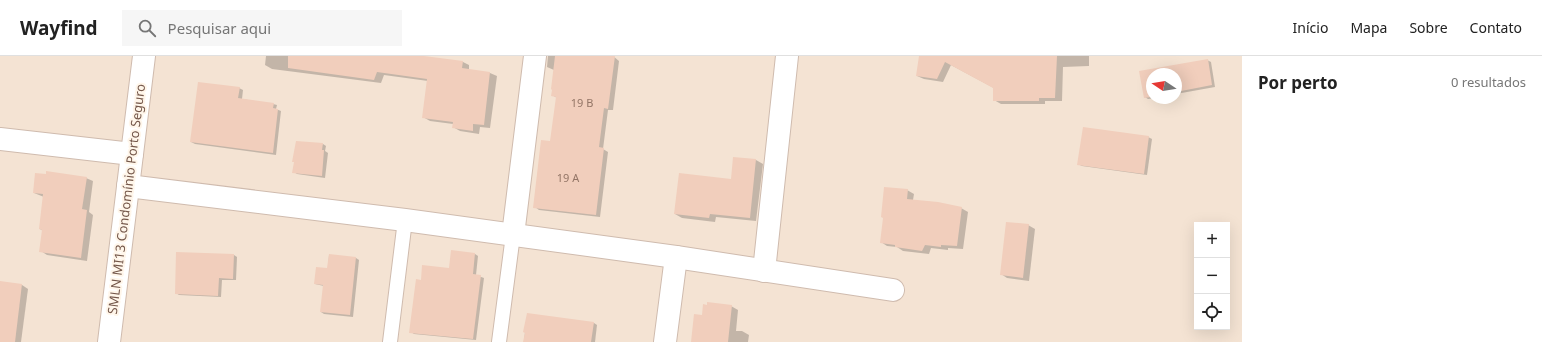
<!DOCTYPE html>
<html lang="pt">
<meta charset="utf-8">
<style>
body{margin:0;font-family:"Noto Sans",sans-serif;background:#f6f6f6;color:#222}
.controls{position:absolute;right:12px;bottom:12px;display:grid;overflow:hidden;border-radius:0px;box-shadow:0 4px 16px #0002}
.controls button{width:36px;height:36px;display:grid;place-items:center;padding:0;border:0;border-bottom:1px solid #e0e0e0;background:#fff;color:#222;font:20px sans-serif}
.compass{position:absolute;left:1146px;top:12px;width:36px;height:36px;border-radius:50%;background:#fff;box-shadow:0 4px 16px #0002;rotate:282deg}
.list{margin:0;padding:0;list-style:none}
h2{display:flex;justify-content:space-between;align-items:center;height:52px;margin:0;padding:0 16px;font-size:17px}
h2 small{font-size:13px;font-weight:400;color:#767676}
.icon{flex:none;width:22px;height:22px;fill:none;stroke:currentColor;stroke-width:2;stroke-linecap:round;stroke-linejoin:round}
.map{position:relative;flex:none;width:1242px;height:286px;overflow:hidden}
header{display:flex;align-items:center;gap:24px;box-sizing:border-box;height:56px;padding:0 20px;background:#fff;border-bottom:1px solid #e0e0e0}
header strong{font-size:19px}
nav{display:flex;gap:22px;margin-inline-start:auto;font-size:14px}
.search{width:280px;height:36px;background:#f6f6f6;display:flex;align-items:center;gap:10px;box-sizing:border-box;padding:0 14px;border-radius:0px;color:#767676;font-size:15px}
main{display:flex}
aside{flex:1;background:#fff}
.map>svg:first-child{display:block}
.residential{fill:#f4e3d3;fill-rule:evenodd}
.shadow{fill:#0003}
.building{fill:#f1cebc}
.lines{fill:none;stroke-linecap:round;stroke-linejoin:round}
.service-casing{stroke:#cfbbae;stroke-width:16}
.minor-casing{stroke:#cfbbae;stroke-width:24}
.service{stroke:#fff;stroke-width:14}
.minor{stroke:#fff;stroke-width:22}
.labels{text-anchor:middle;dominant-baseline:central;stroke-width:4;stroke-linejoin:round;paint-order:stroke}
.number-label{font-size:11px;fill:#937566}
.street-label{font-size:13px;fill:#74574a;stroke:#fff6ea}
</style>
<header>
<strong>Wayfind</strong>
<div class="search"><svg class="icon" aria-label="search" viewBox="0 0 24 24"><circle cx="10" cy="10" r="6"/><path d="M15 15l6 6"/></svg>Pesquisar aqui</div>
<nav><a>Início</a><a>Mapa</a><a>Sobre</a><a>Contato</a></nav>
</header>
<main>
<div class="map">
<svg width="1242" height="286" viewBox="0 0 1242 286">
<rect width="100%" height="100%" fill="#fcf1e4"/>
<path class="residential" d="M0,0H1242V286H0ZM1152,18H1176V42H1152ZM1197,169H1227V271H1197Z"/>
<g class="shadow">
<polygon points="266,0 415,0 463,6 469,9 469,14 490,17 497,20 490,72 480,71 479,78 460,75 453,71 453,68 430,65 423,61 428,25 384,19 381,27 272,13 265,9"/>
<polygon points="548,0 613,0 619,5 613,54 608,54 603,93 608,96 600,161 539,154 535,151 551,86 557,42 552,39 554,14 547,11"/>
<polygon points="935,0 1089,0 1089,10 1063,11 1062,45 1045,45 1045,48 1001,48 994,44 994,32 951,9 943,26 924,23 917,20"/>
<polygon points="1207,4 1211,6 1215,31 1176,38 1176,18 1152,18 1152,42 1155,42 1148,43 1145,41 1140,16"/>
<polygon points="239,32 243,34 242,43 273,48 277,49 276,53 281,55 276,99 195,88 191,86"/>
<polygon points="1148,81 1152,83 1147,119 1082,110 1078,108"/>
<polygon points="323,88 326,90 325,95 328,97 325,122 297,118 294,116 295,107 293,105"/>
<polygon points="734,102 756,104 763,108 756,165 716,161 715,166 682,162 675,158 732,124"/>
<polygon points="86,122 93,125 89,156 93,159 87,205 47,199 41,195 43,175 40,173 44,141 34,137"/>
<polygon points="907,134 914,138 913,144 961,152 968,156 963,193 948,192 948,194 931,192 929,198 903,195 897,191 887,190 881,186"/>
<polygon points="1028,169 1035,173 1029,225 1007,222 1001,218"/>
<polygon points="475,198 478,200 476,219 484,222 476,284 414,278 411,276 421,225 450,213"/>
<polygon points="234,199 237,201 236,224 222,224 221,241 179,239 176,237"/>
<polygon points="329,199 356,202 359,204 353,261 324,258 321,256 324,230 315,228 328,213"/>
<polygon points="0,226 22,229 28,233 21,286 0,286"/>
<polygon points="731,250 738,254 736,275 742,275 749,279 748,286 692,286 703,260"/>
<polygon points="594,267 597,269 595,286 524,286 525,276"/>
</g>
<g class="building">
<polygon points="288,0 424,0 463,5 462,12 490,16 484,69 473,68 473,75 452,72 453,66 422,62 427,23 377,16 374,24 288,12"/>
<polygon points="555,0 615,0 608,53 604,52 599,91 604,92 596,159 533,152 541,84 550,85 556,41 551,40 552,34 551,33"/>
<polygon points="919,0 1057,0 1055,42 1039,42 1039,45 993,45 993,32 945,6 937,23 916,20"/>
<polygon points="1208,3 1212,29 1176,36 1176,18 1152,18 1152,41 1144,42 1139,15"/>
<polygon points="198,26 240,31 238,42 274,47 273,52 278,53 273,97 190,86"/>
<polygon points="1083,71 1149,80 1144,118 1077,109"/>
<polygon points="296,85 323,87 322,94 324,94 322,120 292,117 294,106 292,106"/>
<polygon points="733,101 756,103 750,162 710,158 709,162 674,158 679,117 731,123"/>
<polygon points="46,115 87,121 82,153 87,154 81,202 39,196 42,174 39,173 43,138 33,137 35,117 46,118"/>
<polygon points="884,131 908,133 907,143 938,146 962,151 957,190 941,189 941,191 925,189 922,195 895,191 895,189 880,187 883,162 881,161"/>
<polygon points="1006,166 1029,168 1023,222 1000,219"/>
<polygon points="451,194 475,197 473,218 481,219 473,283 409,277 416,223 421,224 422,209 449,212"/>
<polygon points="176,196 234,198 233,223 219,222 218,240 175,238"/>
<polygon points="329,198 356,201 350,259 320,256 323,229 314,228 316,211 327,212"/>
<polygon points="0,225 22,228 15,286 0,286"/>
<polygon points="707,246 732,249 728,286 691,286 694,258 702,259 703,248 707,249"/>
<polygon points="527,257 594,266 591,286 523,286 525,277 523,276"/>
</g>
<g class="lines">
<g class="service-casing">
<g id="service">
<polyline points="390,286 405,164"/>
<polyline points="499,286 513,179"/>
</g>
</g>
<g class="minor-casing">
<g id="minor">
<polyline points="0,83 132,98"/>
<polyline points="128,130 405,164 676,201 893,234"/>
<polyline points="513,179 535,0"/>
<polyline points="764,215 787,0"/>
<polyline points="109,286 144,0"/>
<polyline points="665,286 676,201"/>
</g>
</g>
<use href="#service" class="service"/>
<use href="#minor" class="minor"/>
</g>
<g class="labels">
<g class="number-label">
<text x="582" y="46">19 B</text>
<text x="568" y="121">19 A</text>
</g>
<g class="street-label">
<text transform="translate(126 143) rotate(-83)">SMLN MI13 Condomínio Porto Seguro</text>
</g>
</g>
</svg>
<div class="controls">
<button>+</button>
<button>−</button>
<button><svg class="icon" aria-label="locate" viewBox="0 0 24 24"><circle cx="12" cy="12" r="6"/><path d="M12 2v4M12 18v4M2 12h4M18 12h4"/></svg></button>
</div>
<svg class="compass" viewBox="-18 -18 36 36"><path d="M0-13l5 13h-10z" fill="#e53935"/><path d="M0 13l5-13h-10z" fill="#767676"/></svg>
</div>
<aside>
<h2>Por perto<small>0 resultados</small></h2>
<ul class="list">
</ul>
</aside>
</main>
